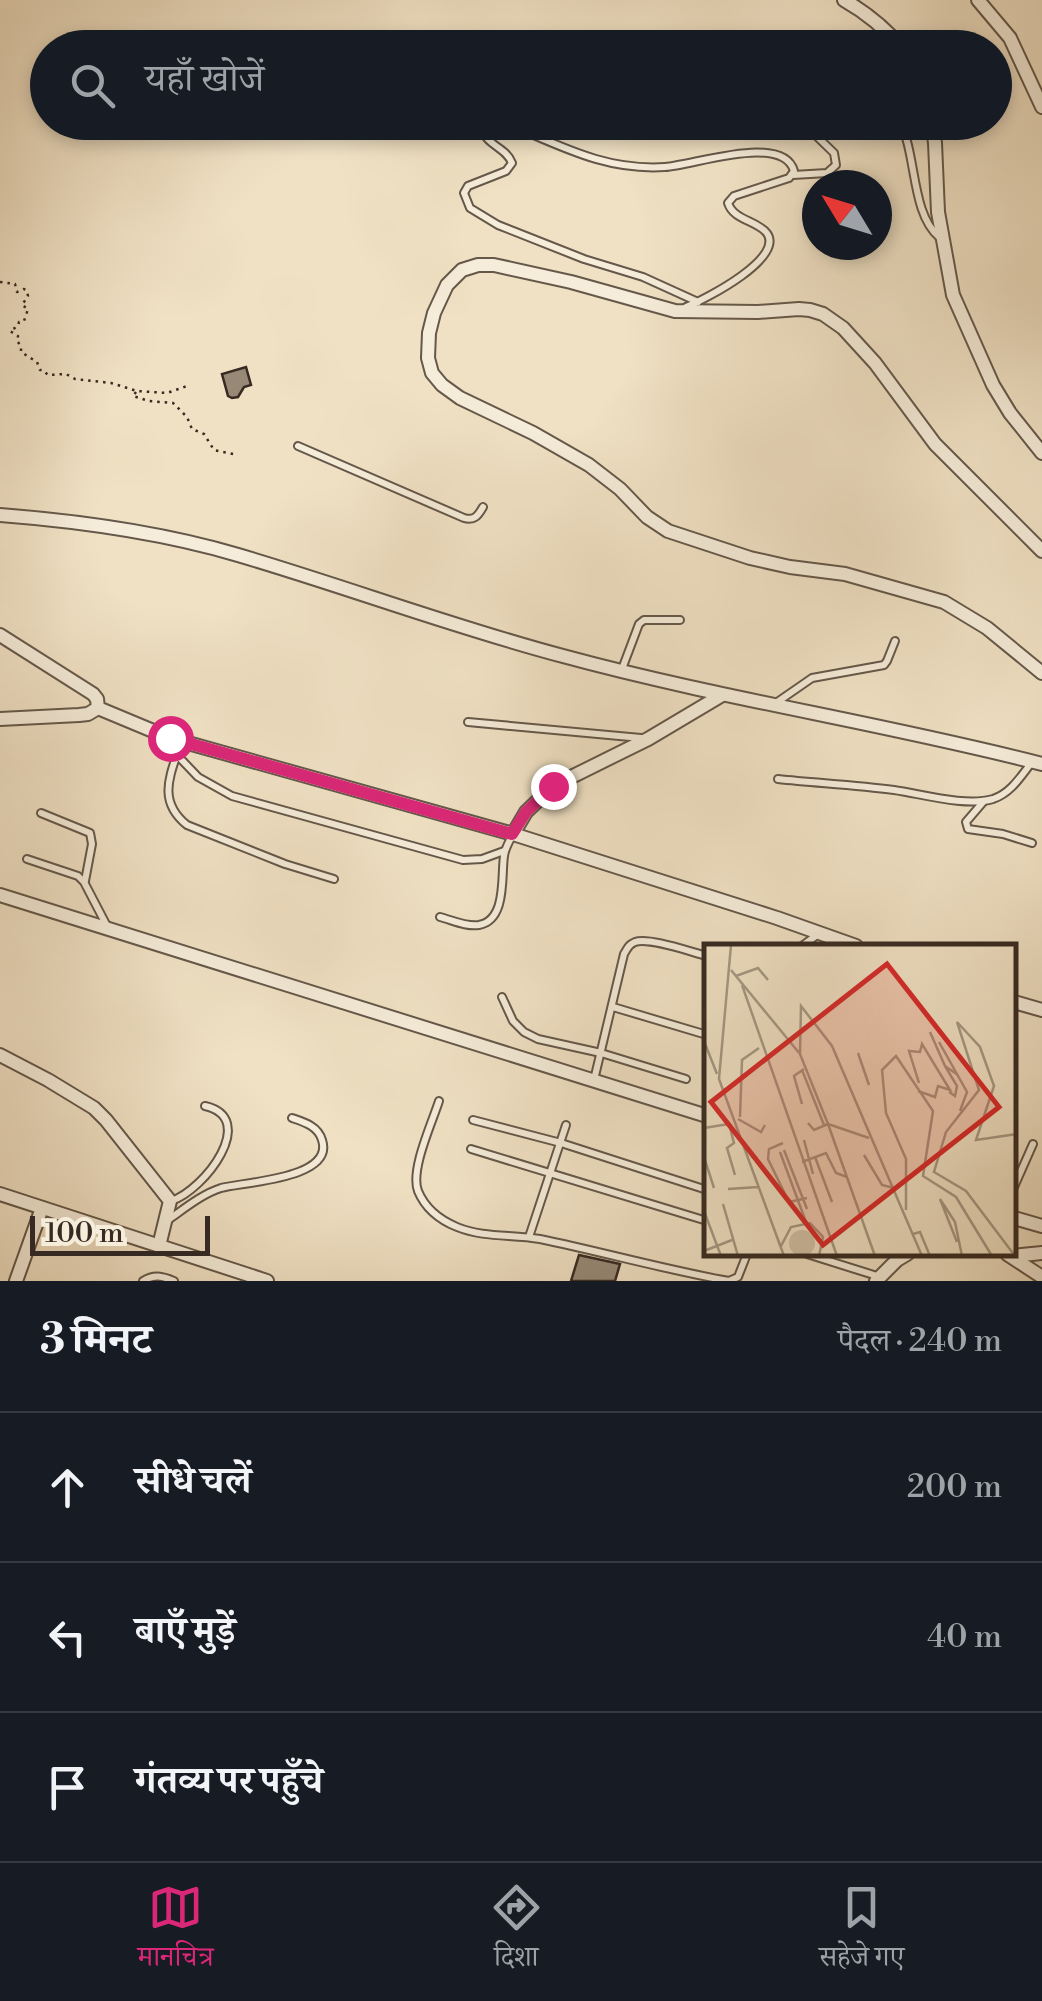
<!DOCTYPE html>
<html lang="hi">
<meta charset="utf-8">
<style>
body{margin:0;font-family:"Libre Bodoni","Noto Serif Devanagari",serif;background:#20242c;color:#f1f3f6}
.compass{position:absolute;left:802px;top:170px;width:90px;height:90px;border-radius:50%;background:#171b24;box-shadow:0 5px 15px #0003;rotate:308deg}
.scale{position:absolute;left:30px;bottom:25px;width:180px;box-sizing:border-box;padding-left:10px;border:5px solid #372a22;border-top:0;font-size:28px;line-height:35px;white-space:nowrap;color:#372a22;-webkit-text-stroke:8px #f5ecd9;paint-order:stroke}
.stop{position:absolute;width:30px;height:30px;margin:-22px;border:8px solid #db2777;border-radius:50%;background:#fff}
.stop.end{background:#db2777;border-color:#fff;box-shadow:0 2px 10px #0008}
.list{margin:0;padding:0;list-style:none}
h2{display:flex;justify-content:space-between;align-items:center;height:130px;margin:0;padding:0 40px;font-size:42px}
h2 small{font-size:32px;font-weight:400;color:#9ea1a6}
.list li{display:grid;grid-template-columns:65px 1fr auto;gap:30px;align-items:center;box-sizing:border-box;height:150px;padding:0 40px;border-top:2px solid #363941}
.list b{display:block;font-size:38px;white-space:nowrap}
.list em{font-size:32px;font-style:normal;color:#9ea1a6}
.icon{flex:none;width:55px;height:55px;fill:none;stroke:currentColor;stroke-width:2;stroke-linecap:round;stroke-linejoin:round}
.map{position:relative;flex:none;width:1042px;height:1281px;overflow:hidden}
.search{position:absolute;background:#171b24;box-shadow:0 5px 15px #0003;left:30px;right:30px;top:30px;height:110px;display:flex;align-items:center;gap:25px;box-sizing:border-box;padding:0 35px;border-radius:55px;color:#9ea1a6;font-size:38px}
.sheet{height:580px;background:#171b24}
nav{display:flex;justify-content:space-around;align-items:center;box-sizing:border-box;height:140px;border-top:2px solid #363941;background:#171b24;font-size:28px;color:#9ea1a6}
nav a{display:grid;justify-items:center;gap:5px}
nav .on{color:#db2777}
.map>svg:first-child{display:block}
.building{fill:#978976;stroke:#372a22;stroke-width:2.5}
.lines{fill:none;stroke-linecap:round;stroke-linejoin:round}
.service-casing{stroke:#65584a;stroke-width:10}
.minor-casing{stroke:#65584a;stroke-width:16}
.path{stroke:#372a22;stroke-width:2.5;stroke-dasharray:2.5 5;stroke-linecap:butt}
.service{stroke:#f5ecd9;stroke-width:6}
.minor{stroke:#f5ecd9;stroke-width:12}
.route{stroke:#db2777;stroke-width:12}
.inset-road{fill:none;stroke:#a69883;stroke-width:2.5}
.view{fill:#d62828;fill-opacity:0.15;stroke:#d62828;stroke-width:5}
.inset-edge{fill:none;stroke:#372a22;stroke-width:5}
</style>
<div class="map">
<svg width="1042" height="1281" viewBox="0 0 1042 1281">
<rect width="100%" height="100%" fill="#f0e1c4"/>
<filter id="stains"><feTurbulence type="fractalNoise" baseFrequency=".002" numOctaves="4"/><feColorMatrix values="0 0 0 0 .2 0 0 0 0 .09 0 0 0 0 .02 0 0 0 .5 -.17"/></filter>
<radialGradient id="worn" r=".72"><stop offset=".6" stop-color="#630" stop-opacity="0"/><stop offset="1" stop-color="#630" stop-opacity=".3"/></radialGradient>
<g class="building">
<polygon points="246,367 251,385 244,387 238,397 232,398 228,396 222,374"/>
<polygon points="579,1255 620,1264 615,1281 571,1281"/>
</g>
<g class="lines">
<g class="service-casing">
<g id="service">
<polyline points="534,44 552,48"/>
<polyline points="457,47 458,48"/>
<path d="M486,122L482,129C487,146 506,147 512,163L506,171L468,186L464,193L470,208L498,225L584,259L643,277L698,302"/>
<path d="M503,122C559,145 604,171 665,167C695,165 783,133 794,171L789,178L734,196L728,203C733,219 753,220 765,231C790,256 704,300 686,307"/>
<path d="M900,122C917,156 911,213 939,237"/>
<polyline points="793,175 827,173 836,165 834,153 802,122"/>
<path d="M298,446L464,518C474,521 478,516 483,507"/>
<polyline points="622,669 639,624 644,620 680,620"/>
<polyline points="773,705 812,678 884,665 887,661 895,641"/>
<polyline points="468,722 641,738"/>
<path d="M181,742C171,774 156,800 187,825L285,864L334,879"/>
<polyline points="177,755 198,777 232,796 463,860 482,859 504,851"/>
<path d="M778,779C816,783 855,785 894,790C922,794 966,807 993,799C1011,793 1021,776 1032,762"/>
<polyline points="984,801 966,822 968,829 1003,834 1032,843"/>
<polyline points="41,813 90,833 92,844 85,881"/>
<polyline points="27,859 78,876 84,882 108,928"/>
<path d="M440,917C452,920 466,927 479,925C507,920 501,876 504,856C505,848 509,842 513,834"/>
<polyline points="802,946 817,935"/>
<polyline points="502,997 513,1021 524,1032 538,1039 601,1053 686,1079"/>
<polyline points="613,1007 707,1035"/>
<path d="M594,1080L624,954C628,948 628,945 635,942C649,937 691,952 707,956"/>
<path d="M439,1101C432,1123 410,1170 418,1191C425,1208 440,1220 457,1227C484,1238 512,1234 540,1239C603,1252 666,1270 729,1281L738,1277L747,1254"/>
<polyline points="473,1120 561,1143 707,1190"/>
<polyline points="471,1149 707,1221"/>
<polyline points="1014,1187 1033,1144"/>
<path d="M171,1201C205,1190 259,1118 205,1106"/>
<path d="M168,1220C184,1209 202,1194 221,1188C243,1182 335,1179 322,1140C318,1126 304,1122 292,1118"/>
<polyline points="529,1237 566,1125"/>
<polyline points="807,1254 877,1276"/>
<path d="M143,1281C154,1274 162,1276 174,1281"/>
</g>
</g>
<g class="minor-casing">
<g id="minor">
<path d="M844,0C867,13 885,28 902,48"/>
<polyline points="978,0 1010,38 1042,107"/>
<polyline points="932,122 935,143 938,212 953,295 993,385 1010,413 1042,453"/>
<path d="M0,515C77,521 164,533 238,555C347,587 453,627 563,656C721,699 883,723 1042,764"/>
<polyline points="1042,551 935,444 875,363 843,328 823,314 810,310 799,309 758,312 675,311 571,282 494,265 478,265 462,270 447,285 434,313 429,333 428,358 432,373 442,385 460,398 533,433 589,465 620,489 647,517 668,531 750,558 790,567 845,574 944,602 987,628 1042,673"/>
<polyline points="0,635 93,694 97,699 98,708 170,738 513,834 526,812 553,786 648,739 722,695"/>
<polyline points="0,719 79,715 88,714 98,708"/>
<polyline points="513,834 777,918 856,946"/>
<polyline points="0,895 707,1116"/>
<polyline points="1014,1002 1042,1010"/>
<polyline points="0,1055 48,1080 94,1108 106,1120 170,1201 159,1246"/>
<polyline points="0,1194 267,1281"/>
<polyline points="1014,1218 1042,1226"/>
<polyline points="1007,1254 1042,1277"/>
<polyline points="1012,1256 1042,1253"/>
<polyline points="16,1281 42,1208"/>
<polyline points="876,1281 897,1260 907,1254"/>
</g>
</g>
<g class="path">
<polyline points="0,282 15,284 17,292 24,289 27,291 28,296 22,305 28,309 24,321 19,322 18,326 10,331 18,336 17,341 21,346 21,352 37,362 40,370 43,370 48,375 66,374 75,379 111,383 137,391 167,393 190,385"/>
<polyline points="136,392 133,396 149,401 173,403 187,417 192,429 204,434 214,450 238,455"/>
</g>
<use href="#service" class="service"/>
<use href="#minor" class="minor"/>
</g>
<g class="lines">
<polyline class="route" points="170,738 512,834 526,812 553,786"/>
</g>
<g transform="translate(704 944)">
<rect width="312" height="312" fill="#f0e1c4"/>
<path d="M85 299a13 13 0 1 1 26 0a13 13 0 1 1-26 0Z" fill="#d1c2a8"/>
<path class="inset-road" d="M27,1L15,135L80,312M27,26L96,110M32,32L54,24L64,36M38,41L133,312M226,88L241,122M0,97L13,130M235,98L263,148L256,167M154,109L165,141M98,126L120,181M214,147L231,153L234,142L246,146L218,100L216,108L205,107L215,139M245,148L251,152L253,142L241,122L254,131M98,160L90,132L100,125M36,173L38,116L55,104M34,175L57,188L61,181M104,179L110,186L124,180L171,312M0,184L25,180L30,199L23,204L31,231M165,194L124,180L96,110L97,62L128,102L218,312M100,196L109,230M79,199L65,205L64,215L85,258L103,254M80,206L103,265M76,208L102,278M160,211L178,241L190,244M0,213L10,244M111,213L128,258M98,218L122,209L132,229L143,233M24,245L54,243M19,260L34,312M202,266V215L182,169L178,126L192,112L229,167L219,232L252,253L288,312M0,267L17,312M209,290L216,288L226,312M253,298L236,255L251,278L258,312M77,302L87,283L106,279L119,293L115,312M0,307L28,296M311,312L262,247L230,228L242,188L275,146L253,78L276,103L290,142L272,196L313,190"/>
<path class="view" d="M183,20L295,163L119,301L7,158Z"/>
<rect width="312" height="312" class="inset-edge"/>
</g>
<rect width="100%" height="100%" filter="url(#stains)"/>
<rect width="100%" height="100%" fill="url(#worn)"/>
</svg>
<svg class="compass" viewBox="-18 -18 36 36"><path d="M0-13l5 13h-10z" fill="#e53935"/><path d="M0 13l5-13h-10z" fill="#9ea1a6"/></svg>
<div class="scale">100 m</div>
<div class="stop" style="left:170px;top:738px"></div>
<div class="stop end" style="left:553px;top:786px"></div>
<div class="search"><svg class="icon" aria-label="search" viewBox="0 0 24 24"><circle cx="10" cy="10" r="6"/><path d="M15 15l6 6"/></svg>यहाँ खोजें</div>
</div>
<section class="sheet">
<h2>3 मिनट<small>पैदल · 240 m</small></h2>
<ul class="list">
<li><svg class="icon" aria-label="ahead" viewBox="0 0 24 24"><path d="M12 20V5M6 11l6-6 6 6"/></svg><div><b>सीधे चलें</b></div><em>200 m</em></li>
<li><svg class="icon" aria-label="left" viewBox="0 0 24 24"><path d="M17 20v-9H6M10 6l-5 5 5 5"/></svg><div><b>बाएँ मुड़ें</b></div><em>40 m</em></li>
<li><svg class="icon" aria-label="arrive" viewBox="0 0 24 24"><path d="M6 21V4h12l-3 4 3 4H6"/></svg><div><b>गंतव्य पर पहुँचे</b></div></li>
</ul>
</section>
<nav>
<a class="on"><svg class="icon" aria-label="map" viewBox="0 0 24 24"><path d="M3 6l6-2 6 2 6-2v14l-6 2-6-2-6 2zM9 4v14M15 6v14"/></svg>मानचित्र</a>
<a><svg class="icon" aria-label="directions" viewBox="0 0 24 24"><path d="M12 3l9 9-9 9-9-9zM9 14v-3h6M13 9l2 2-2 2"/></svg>दिशा</a>
<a><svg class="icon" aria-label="saved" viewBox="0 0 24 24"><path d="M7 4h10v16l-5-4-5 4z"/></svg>सहेजे गए</a>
</nav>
